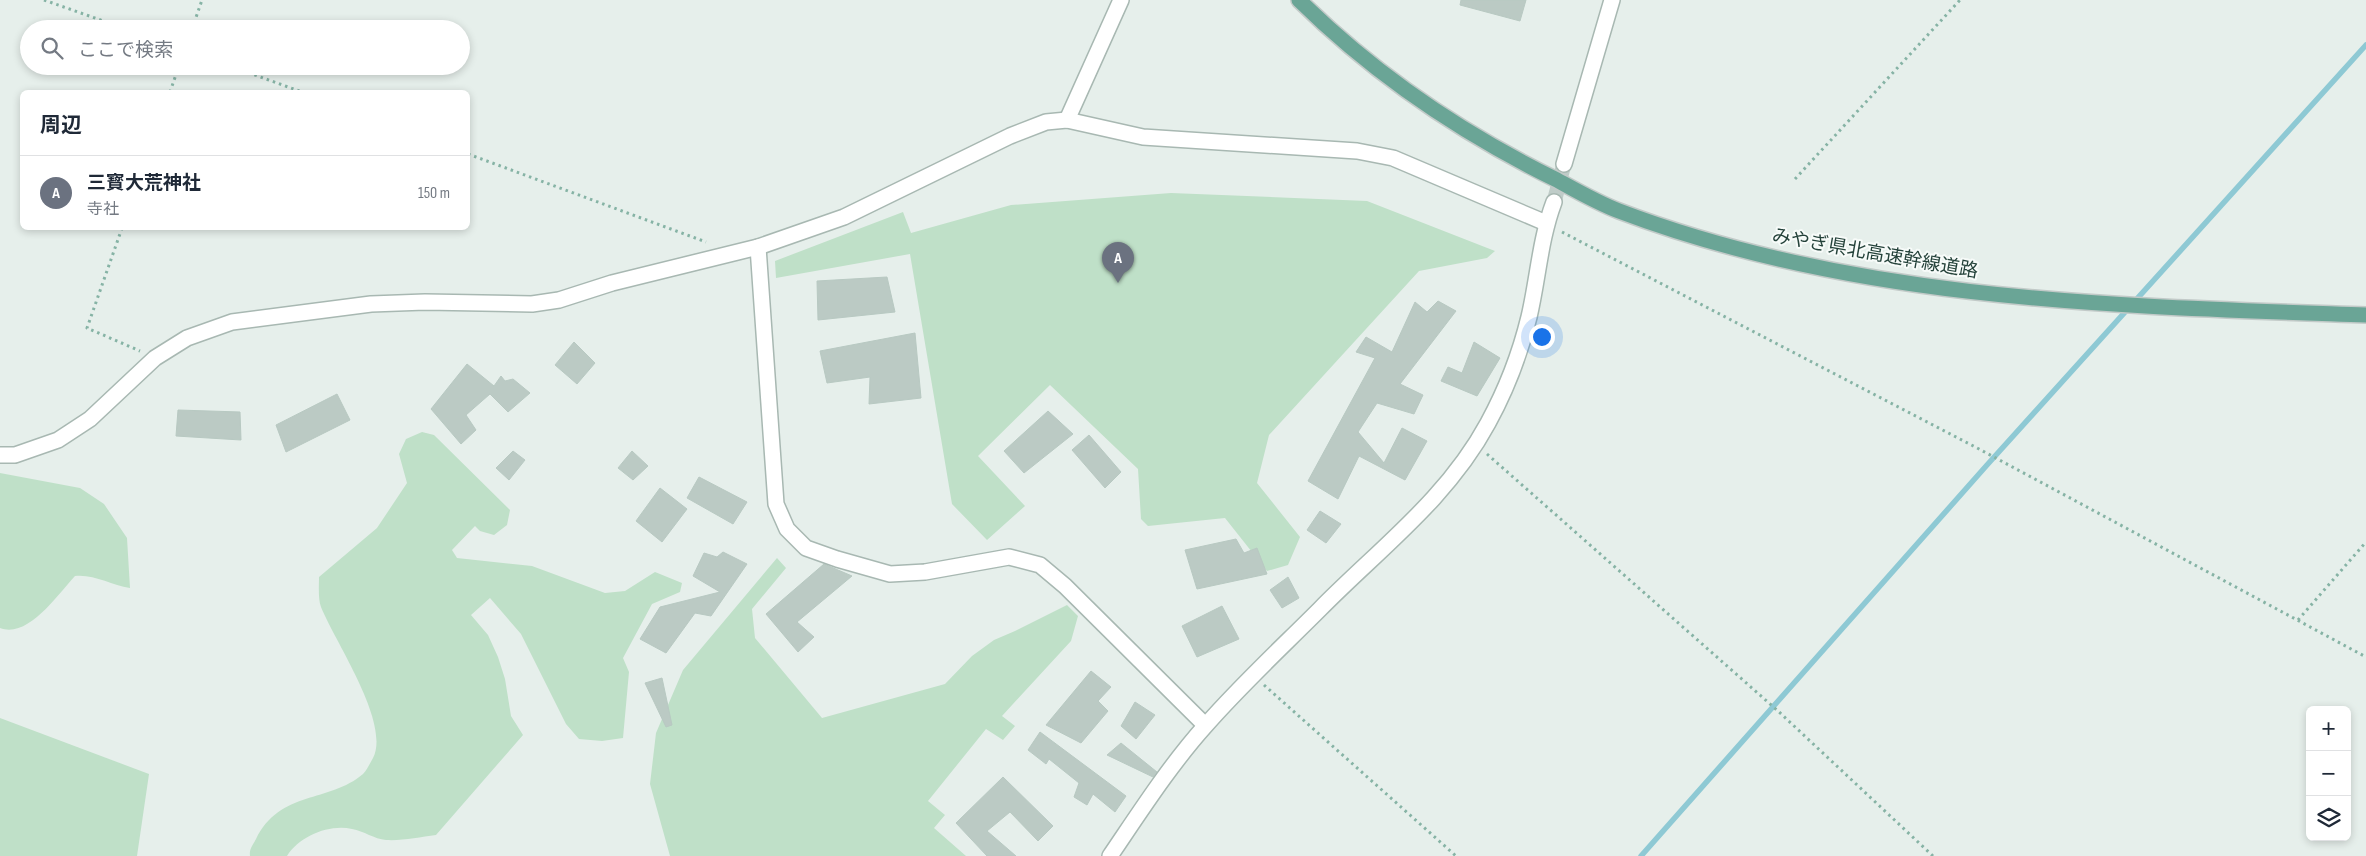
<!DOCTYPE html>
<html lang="ja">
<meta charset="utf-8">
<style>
body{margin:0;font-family:"Sofia Sans Condensed","Noto Sans JP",sans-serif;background:#f2f2f3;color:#1f2937}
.controls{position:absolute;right:15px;bottom:15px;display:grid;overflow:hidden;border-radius:8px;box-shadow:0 2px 8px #0003}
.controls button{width:45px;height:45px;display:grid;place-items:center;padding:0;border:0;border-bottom:1px solid #e0e1e3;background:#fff;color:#1f2937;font:25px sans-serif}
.you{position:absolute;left:1541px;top:336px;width:18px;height:18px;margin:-12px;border:4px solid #fff;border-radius:50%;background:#1a73e8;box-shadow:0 0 0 8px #1a73e833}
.badge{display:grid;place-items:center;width:32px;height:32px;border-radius:50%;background:#7c3aed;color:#fff;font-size:16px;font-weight:700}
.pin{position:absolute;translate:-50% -41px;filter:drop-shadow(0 1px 2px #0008)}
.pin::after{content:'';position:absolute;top:26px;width:18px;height:15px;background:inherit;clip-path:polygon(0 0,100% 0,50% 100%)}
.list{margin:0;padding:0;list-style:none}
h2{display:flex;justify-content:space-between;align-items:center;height:65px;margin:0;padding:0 20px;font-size:21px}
h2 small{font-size:16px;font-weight:400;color:#747a83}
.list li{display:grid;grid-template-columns:32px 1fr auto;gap:15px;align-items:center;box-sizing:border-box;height:75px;padding:0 20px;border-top:1px solid #e0e1e3}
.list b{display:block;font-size:19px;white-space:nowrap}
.list p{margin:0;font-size:16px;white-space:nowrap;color:#747a83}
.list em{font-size:16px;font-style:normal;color:#747a83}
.icon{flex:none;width:28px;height:28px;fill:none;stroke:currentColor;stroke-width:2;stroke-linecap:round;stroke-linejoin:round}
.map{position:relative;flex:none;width:2366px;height:856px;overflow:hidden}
.search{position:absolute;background:#fff;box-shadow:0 2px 8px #0003;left:20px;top:20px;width:450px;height:55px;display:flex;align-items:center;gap:12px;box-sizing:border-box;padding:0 18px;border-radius:28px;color:#747a83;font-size:19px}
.panel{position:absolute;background:#fff;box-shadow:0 2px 8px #0003;left:20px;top:90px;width:450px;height:140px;border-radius:8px}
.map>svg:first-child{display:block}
.green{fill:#bfe0c8}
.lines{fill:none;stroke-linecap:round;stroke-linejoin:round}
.stream{stroke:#8ec9d4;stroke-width:5.5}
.building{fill:#bbcac4;stroke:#b8c9c2}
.minor-tunnel{stroke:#bfccc8;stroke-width:15;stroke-dasharray:15 8;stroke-linecap:butt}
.minor-casing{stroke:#a8b8b2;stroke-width:18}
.primary-casing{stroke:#c2cac8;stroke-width:18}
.path{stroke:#86b3a5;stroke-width:3;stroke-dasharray:2.5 4;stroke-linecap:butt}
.minor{stroke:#fff;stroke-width:15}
.primary{stroke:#6aa596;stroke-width:15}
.labels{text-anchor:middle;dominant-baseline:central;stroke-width:4;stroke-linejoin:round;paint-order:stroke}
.street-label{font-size:19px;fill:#24423a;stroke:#f7fbf9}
</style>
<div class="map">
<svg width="2366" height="856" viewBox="0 0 2366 856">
<rect width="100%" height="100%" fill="#e6efeb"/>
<g class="green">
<polygon points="1171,193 1367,201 1495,251 1487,258 1419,271 1269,435 1257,483 1300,537 1288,565 1267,571 1225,518 1148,526 1141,519 1138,469 1050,385 978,456 1025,506 987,540 952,504 910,254 776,278 775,261 903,212 911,233 1011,205"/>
<path d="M422,432L434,435L510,510L507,525L494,535L480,531L475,526L452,550L457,558L532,566L605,593L625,591L655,572L682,583L680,592L652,604L623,658L629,672L623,738L602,741L579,739L566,724L521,634L490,598L471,615L488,635L498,657L505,679L511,716L523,735L436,835C420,837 402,841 386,840C374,839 364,831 352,829C329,824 300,836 287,856H250C249,849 253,845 256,839C280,790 329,803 363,774C367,770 370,763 373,758C391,723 335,642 321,607C318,599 319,586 319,577L377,528L407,483L399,454L406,439Z"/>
<path d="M0,473L80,488L104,504L127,538L130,588C111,585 94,574 75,576C58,594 28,639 0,628Z"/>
<polygon points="777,558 786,568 752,609 755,638 822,718 945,684 972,656 994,640 1015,631 1067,605 1078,616 1071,641 1002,716 1015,726 1003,740 986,729 928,801 945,815 934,828 966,856 670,856 650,784 656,733 683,670"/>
<polygon points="0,718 149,774 137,856 0,856"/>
</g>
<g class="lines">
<polyline class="stream" points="1641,856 1987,465 2366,45"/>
</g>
<g class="building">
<polygon points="1461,0 1526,0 1520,21 1460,5"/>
<polygon points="887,277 895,312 818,320 817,281"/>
<polygon points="1438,301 1456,311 1400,384 1423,395 1414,414 1377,403 1358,432 1384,463 1402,428 1427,441 1405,480 1359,456 1338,499 1308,481 1375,358 1356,352 1366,337 1392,352 1415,302 1427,312"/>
<polygon points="915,333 921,398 869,404 870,377 827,383 820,351"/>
<polygon points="574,342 595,363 577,384 555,365"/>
<polygon points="1474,342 1500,358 1477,396 1441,381 1448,367 1462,373"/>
<polygon points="467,364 494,386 501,376 505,381 513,379 530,393 508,412 490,394 466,415 476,430 461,444 431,409"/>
<polygon points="337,394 350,420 286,452 276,425"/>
<polygon points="178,410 240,412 241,440 176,436"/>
<polygon points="1048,411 1073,434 1024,473 1004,451"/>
<polygon points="1089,435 1121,472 1105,488 1072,450"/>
<polygon points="513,451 525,460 509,480 496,468"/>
<polygon points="632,451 648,466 633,480 618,468"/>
<polygon points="699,477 747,502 733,524 687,498"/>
<polygon points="660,488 687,509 662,542 636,521"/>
<polygon points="1320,511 1341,524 1326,543 1307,530"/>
<polygon points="1236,539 1244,553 1257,548 1267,574 1197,589 1185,550"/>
<polygon points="723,552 747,564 711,616 695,613 666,653 640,639 660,607 720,592 693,576 704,553 717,557"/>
<polygon points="824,564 852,576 797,622 814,637 798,652 766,614"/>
<polygon points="1288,577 1299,598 1282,608 1270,590"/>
<polygon points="1222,606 1239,639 1197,657 1182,626"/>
<polygon points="1091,671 1111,687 1098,701 1108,711 1081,743 1046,725"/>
<polygon points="662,678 672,725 666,727 645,683"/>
<polygon points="1135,702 1155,715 1136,739 1121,726"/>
<polygon points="1040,732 1126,796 1115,812 1093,794 1087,805 1074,797 1079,783 1049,759 1046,764 1028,750"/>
<polygon points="1121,743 1157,772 1153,777 1107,755"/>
<polygon points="1003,777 1053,826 1038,841 1010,812 987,831 1016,856 987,856 956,823"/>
</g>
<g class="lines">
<polyline class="minor-tunnel" points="1554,202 1564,164"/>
<g class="minor-casing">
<g id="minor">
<polyline points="1067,120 1121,0"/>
<polyline points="1564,164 1612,0"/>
<polyline points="758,247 776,504 787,529 806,548 837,559 890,574 925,572 1009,557 1040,565 1065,586 1205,725"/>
<polyline points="0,455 15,455 58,440 90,419 155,358 187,338 232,322 371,304 425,302 532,304 559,300 612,283 758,247 844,217 1010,136 1046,122 1067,120 1143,137 1357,151 1393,158 1546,223"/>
<path d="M1110,856C1140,812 1170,765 1206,725C1241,685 1282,647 1320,609C1379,549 1447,499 1488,423C1506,390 1520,354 1529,317C1538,279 1540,239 1554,202"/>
</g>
</g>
<g class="primary-casing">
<path id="primary" d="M1299,0C1374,74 1463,134 1557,180C1577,191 1598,203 1619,211C1856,301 2115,306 2366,315"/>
</g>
<g class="path">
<polyline points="44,0 126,29"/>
<polyline points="192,29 202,0"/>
<polyline points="230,66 302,92"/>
<polyline points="170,92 179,66"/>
<polyline points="468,154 706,242"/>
<polyline points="1795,179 1960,0"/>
<polyline points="122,228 87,328 140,351"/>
<polyline points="1562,232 1979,449 2366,657"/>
<polyline points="1487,454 1778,711 1933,856"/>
<polyline points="2298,620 2366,542"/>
<polyline points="1264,685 1456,856"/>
</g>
<use href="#minor" class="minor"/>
<use href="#primary" class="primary"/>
</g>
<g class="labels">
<g class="street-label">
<text transform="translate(1875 254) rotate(10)">みやぎ県北高速幹線道路</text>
</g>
</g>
</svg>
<div class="controls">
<button>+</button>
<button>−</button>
<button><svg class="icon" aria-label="layers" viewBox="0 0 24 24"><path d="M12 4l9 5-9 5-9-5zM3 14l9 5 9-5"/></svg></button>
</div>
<div class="you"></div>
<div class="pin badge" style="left:1118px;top:283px;background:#6b7280">A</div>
<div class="search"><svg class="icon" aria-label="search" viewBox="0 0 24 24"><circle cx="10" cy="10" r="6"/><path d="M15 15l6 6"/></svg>ここで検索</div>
<section class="panel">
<h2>周辺<small></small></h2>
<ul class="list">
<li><span class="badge" style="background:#6b7280">A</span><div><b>三寳大荒神社</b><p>寺社</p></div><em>150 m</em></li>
</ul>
</section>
</div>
